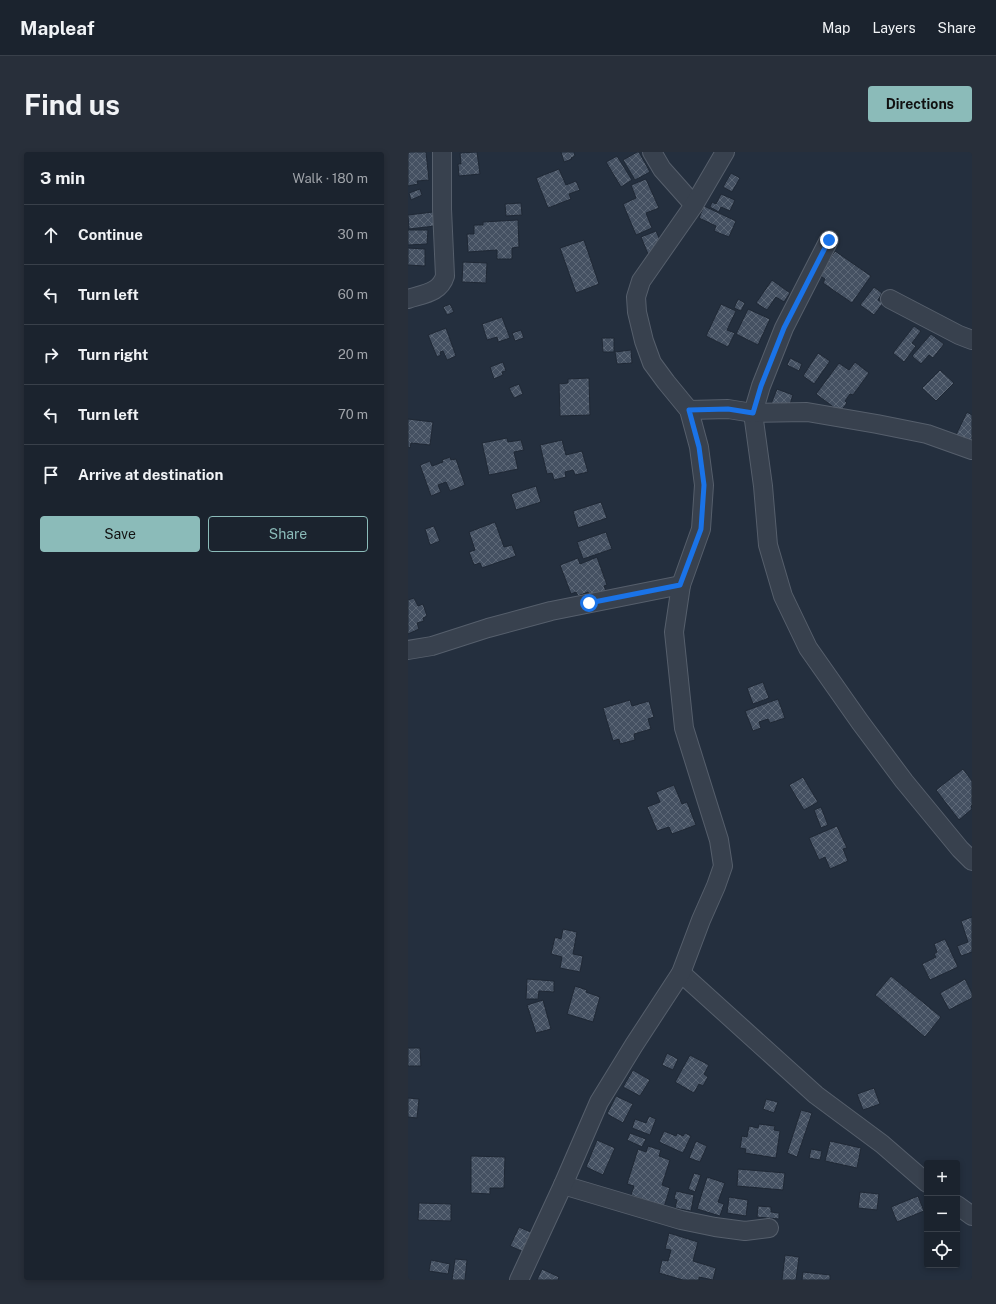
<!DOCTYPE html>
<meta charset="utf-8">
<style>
body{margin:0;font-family:"Public Sans",sans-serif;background:#282f3a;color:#f1f3f6}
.controls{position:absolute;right:12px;bottom:12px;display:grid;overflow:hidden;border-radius:4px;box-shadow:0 2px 6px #0003}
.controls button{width:36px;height:36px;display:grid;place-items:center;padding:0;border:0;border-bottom:1px solid #39404a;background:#1b232e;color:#f1f3f6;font:20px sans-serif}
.stop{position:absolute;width:12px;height:12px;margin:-9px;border:3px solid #1a73e8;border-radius:50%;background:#fff}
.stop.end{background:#1a73e8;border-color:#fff;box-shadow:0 1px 4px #0008}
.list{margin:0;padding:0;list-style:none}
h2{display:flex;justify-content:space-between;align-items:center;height:52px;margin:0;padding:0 16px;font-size:17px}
h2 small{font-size:13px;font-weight:400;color:#a0a4aa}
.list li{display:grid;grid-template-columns:26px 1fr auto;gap:12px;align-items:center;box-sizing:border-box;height:60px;padding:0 16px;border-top:1px solid #39404a}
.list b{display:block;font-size:15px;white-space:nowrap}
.list em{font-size:13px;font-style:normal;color:#a0a4aa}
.actions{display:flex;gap:8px;padding:12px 16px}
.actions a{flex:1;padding:9px 0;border:1px solid #8bbbb9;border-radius:4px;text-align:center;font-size:14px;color:#8bbbb9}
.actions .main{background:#8bbbb9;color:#111}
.icon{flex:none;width:22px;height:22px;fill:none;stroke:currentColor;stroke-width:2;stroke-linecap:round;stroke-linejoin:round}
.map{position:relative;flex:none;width:564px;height:1128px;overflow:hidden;border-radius:4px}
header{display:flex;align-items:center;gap:24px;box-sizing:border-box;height:56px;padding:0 20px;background:#1b232e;border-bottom:1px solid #39404a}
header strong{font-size:19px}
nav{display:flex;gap:22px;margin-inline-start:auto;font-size:14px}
.intro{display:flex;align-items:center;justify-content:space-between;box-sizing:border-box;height:96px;padding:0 24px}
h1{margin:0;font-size:28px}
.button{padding:10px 18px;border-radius:4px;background:#8bbbb9;color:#111;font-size:14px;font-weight:700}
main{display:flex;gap:24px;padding:0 24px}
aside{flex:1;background:#1b232e;border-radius:4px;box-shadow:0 2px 6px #0003}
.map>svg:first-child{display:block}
.building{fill:url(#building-cross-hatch);stroke:#1f2835}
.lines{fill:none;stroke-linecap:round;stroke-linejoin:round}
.minor-casing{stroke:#565f6c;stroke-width:20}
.minor{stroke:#38414e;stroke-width:18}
.route{stroke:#1a73e8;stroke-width:5}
</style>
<header>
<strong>Mapleaf</strong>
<nav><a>Map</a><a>Layers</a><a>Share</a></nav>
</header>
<div class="intro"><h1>Find us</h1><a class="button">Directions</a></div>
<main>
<aside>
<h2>3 min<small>Walk · 180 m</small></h2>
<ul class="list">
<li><svg class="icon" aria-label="ahead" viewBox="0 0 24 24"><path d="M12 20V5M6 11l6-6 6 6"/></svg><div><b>Continue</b></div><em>30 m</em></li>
<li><svg class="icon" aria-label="left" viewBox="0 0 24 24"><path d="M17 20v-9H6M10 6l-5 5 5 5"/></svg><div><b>Turn left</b></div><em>60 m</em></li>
<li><svg class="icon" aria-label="right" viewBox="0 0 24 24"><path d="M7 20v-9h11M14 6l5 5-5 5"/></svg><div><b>Turn right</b></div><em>20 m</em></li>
<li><svg class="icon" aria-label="left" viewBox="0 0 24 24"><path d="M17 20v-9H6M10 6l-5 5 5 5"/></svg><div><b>Turn left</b></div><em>70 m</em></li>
<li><svg class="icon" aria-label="arrive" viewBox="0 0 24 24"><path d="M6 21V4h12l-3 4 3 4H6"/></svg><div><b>Arrive at destination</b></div></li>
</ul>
<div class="actions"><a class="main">Save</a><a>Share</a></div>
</aside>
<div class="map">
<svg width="564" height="1128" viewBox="0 0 564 1128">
<defs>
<pattern id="building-cross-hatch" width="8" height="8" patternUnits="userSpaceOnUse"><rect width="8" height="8" fill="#455162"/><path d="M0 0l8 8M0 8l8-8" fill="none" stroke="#5d6877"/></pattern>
</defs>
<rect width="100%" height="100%" fill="#242f3e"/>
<g class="building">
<polygon points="0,0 18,0 21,28 9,29 10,32 0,34"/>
<polygon points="69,0 72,22 51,24 50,12 53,12 52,1"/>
<polygon points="153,0 166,0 167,4 163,6 164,7 156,10"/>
<polygon points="229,0 231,0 242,20 227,28 215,8"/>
<polygon points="209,4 224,28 213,35 198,10"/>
<polygon points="151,17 158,33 168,29 172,38 161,42 163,47 140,56 128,26"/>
<polygon points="323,21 332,26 324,40 315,35"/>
<polygon points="238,27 251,56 238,61 244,76 228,83 215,52 228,46 223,33"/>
<polygon points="12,37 14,43 3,48 1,41"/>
<polygon points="313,42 327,48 322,59 313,55 311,60 302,55 304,50 308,52"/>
<polygon points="113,51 114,63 98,64 97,52"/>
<polygon points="296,54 328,69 321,85 306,79 308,74 291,66"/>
<polygon points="25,60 27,74 1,77 0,63"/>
<polygon points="110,68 111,95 104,96 104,107 89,107 89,98 60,100 59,82 66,82 66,73 75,73 75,70"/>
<polygon points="0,78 20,78 19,92 0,93"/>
<polygon points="248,79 255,95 240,102 233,85"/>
<polygon points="176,88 191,132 168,141 152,96"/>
<polygon points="0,96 17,97 17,114 0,113"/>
<polygon points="427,99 463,124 444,151 415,131 417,127 411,123"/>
<polygon points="55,110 79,111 78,131 54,130"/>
<polygon points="364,128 382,141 376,150 368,145 359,158 348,151"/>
<polygon points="466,135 474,141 470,148 475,151 466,163 452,153"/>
<polygon points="330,147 337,151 333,159 326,156"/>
<polygon points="42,152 46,160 39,163 35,155"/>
<polygon points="313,152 328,159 319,178 327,181 320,195 298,184"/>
<polygon points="340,157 362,167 350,193 328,182"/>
<polygon points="94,165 102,186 90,190 89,185 79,188 74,172"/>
<polygon points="506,174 513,179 504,191 508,194 496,210 485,201"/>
<polygon points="38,176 48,204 39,208 35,199 32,200 33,203 29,205 20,183"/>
<polygon points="113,178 116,186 107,189 104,181"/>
<polygon points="523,182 536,192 525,206 521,203 513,212 504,204"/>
<polygon points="194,186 206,186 206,200 195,200"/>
<polygon points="223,198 224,211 209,212 207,200"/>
<polygon points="410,201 422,209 406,232 395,224"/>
<polygon points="382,206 394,212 391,219 379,213"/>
<polygon points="95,210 98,219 94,220 95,223 86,227 82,215"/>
<polygon points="447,210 461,221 445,243 442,242 437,249 439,251 432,260 408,242 431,211 441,218"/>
<polygon points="532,218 546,231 528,249 514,236"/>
<polygon points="181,226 182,263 152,264 151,232 160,231 160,227"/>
<polygon points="111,232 115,242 106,246 101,236"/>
<polygon points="369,237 385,243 380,258 363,252"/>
<polygon points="559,260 564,263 564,291 546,287"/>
<polygon points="0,267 25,270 22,293 3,291 2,296 0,295"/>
<polygon points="99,286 100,290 113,288 116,298 106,300 110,317 81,323 74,291"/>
<polygon points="154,288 158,303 174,299 180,320 167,323 165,318 157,320 158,325 146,328 144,321 139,322 132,293"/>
<polygon points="42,305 43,308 48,307 57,333 42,339 38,330 30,333 33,340 23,344 12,313 22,309 24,314 35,310 34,308"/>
<polygon points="128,334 133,350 108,358 103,342"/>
<polygon points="193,350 199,366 170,376 165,359"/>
<polygon points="87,370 96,395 104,393 108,404 74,416 72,411 66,413 61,400 67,398 61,380"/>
<polygon points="26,374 32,389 22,393 17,377"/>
<polygon points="198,380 204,397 175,407 169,390"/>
<polygon points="189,405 199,433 196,434 198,439 182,446 180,440 170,444 168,440 163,442 152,413 170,406 172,412"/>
<polygon points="6,446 10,454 15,452 19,464 15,466 16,469 9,471 11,477 0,482 0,448"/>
<polygon points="355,530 361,546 345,552 339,536"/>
<polygon points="370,547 377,566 362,571 360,567 351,570 353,576 345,579 337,559"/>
<polygon points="222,548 224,554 241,549 246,565 240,567 243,577 226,582 227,588 212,592 211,587 205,589 195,556"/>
<polygon points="555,617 564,629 564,653 563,654 564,657 551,668 528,638"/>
<polygon points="395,625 410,650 396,658 381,633"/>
<polygon points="266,633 274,652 279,650 288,673 264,682 261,675 249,679 239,655 252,650 248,640"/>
<polygon points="413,655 420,673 413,676 406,658"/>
<polygon points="429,674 439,696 435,697 440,709 422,717 417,705 411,708 401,686"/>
<polygon points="564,765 564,800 553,804 549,794 560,790 553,769"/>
<polygon points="155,777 169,780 165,802 175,804 172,820 152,816 154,805 143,802 147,785 153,787"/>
<polygon points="537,787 550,815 522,828 514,812 528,805 526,802 529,800 526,792"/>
<polygon points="483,824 533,865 517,885 467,843"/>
<polygon points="119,827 146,829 146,840 131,839 130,847 118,847"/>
<polygon points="557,827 564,841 564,846 541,858 532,841"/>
<polygon points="167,834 179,838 178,840 192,845 185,870 159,862"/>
<polygon points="135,848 143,877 128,881 119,853"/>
<polygon points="0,896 12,896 13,914 0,914"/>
<polygon points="259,901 270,907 265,918 254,913"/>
<polygon points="282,903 301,913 296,922 300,925 295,934 291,932 286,941 267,930"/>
<polygon points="225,918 242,928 232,944 215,935"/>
<polygon points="466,936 472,952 455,958 449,942"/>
<polygon points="208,944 225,952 215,971 199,962"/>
<polygon points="0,946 11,947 9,966 0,965"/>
<polygon points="358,947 370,950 366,961 355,957"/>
<polygon points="393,958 404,961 389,1005 379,1001"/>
<polygon points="241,964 248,967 242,983 224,976 227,967 238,971"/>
<polygon points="351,972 367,974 366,978 372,979 368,1006 337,1001 338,997 332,996 334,984 339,985 341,974 350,976"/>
<polygon points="256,979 268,984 269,981 275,984 277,981 283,984 275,1001 251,990"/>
<polygon points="222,981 238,987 234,995 219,988"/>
<polygon points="189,988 207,996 195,1023 178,1015"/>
<polygon points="288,989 299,994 292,1010 281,1006"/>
<polygon points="422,989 453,996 449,1016 417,1009"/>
<polygon points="240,994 253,998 251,1004 262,1008 254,1033 262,1036 256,1055 223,1043 226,1034 219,1032 230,997 238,1000"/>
<polygon points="403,997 414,999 412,1008 401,1006"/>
<polygon points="63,1004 97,1005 96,1036 82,1036 82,1042 63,1041"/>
<polygon points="330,1017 377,1021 375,1038 329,1034"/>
<polygon points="286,1021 293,1023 287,1040 280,1037"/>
<polygon points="299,1025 317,1031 310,1050 316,1052 312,1064 289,1057"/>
<polygon points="268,1039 286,1043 283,1059 267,1056 269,1048 266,1047"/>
<polygon points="452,1040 471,1042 469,1058 450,1056"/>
<polygon points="510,1044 516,1059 489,1070 483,1055"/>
<polygon points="321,1045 340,1048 338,1064 319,1061"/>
<polygon points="11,1051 43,1052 43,1069 10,1068"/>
<polygon points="350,1054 363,1055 363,1060 371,1061 371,1067 349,1065"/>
<polygon points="111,1075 127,1082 118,1101 102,1094"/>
<polygon points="261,1081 290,1090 285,1109 308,1116 305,1128 291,1125 291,1128 275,1128 251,1121 254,1108 260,1109 263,1098 257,1097"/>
<polygon points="377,1103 391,1105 388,1128 374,1128"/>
<polygon points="47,1107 59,1108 57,1128 44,1128"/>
<polygon points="23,1108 42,1112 40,1122 21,1119"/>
<polygon points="134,1117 151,1125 150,1128 129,1128"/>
<polygon points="395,1120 422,1123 422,1128 394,1128"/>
</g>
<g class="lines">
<g class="minor-casing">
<g id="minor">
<polyline points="244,0 254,17 286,53"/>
<polyline points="421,88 376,176 353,234 345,261 355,334 360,393 375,444 400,496 452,570 496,629 552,697 564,709"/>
<path d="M0,147C15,142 32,141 37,124L34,57V0"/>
<polyline points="482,147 551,183 564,188"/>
<polyline points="281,258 320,257 345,261 399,260 469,272 519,282 564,298"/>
<polyline points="0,498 24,494 80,476 143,459 273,433"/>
<polyline points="273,821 408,943 474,992 519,1031"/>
<polyline points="155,1033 273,1068 307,1075 337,1079 361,1076"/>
<polyline points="549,1053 564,1064"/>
<polyline points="111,1128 155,1033 191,950 226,893 273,821 293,768 308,734 315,714 311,688 276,576 266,480 273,433 293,377 296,333 291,295 281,258 258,230 244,211 236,189 229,160 228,145 233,129 286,53 317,0"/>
</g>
</g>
<use href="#minor" class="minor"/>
</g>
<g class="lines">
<polyline class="route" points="181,451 272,433 293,377 296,333 291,295 281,258 320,257 345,261 353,234 376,176 421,88"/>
</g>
</svg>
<div class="controls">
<button>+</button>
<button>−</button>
<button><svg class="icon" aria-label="locate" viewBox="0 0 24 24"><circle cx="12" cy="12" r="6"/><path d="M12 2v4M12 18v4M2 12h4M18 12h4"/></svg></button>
</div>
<div class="stop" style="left:181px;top:451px"></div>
<div class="stop end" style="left:421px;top:88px"></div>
</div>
</main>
